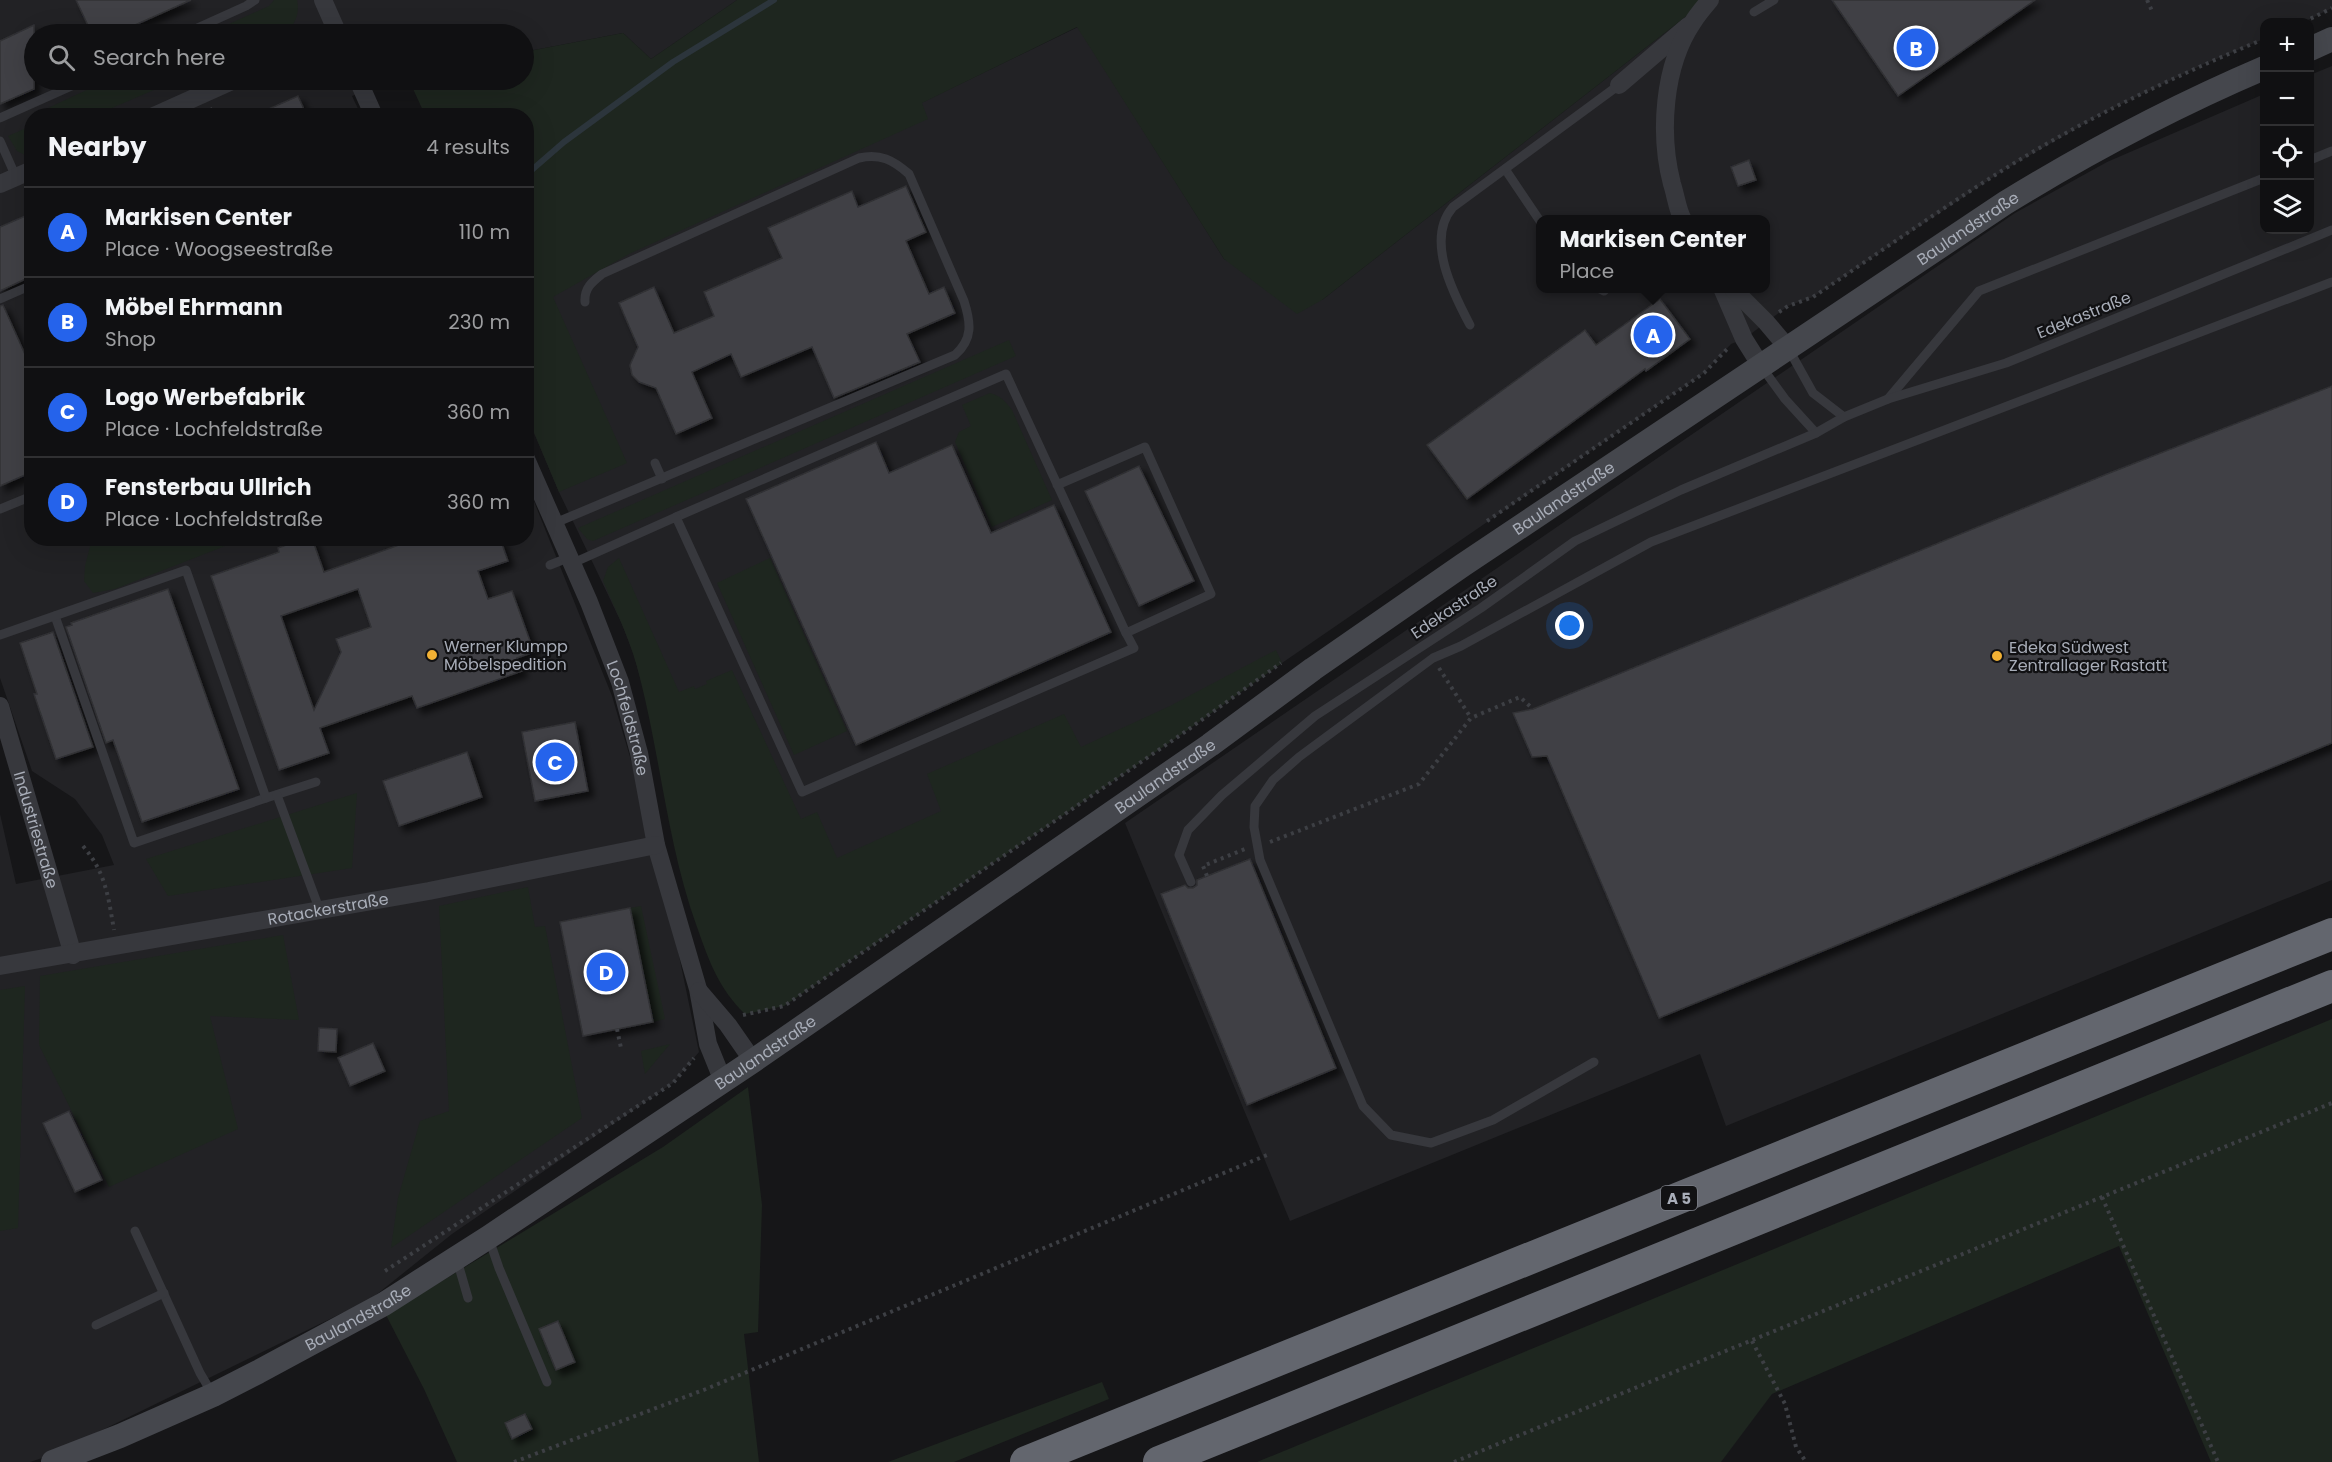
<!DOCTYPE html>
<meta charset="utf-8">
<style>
body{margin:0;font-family:Poppins,sans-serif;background:#19191b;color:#f1f3f6}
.controls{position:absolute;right:18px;top:18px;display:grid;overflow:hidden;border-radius:12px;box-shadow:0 6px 24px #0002}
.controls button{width:54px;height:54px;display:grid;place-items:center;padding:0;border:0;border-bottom:2px solid #303032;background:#101012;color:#f1f3f6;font:30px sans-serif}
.you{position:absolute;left:1570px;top:626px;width:21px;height:21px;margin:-15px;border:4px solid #fff;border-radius:50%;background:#1a73e8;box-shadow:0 0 0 9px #1a73e833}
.badge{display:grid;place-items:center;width:39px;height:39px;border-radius:50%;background:#2563eb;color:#fff;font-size:20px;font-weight:700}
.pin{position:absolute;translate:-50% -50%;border:3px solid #fff;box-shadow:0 2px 6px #0006}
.popup{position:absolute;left:1536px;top:215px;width:234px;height:78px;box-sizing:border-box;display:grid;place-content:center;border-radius:12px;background:#101012;filter:drop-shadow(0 2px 4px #0005);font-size:20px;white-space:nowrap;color:#9c9d9f}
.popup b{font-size:22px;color:#f1f3f6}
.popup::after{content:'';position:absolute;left:50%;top:100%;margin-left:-12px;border:12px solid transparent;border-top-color:#101012}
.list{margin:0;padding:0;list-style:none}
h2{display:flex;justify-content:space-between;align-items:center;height:78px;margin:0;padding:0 24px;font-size:26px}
h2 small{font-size:20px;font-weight:400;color:#9c9d9f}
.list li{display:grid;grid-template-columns:39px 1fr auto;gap:18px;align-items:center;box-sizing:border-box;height:90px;padding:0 24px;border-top:2px solid #303032}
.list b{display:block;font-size:22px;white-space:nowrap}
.list p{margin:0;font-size:20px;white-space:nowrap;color:#9c9d9f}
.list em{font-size:20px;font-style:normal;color:#9c9d9f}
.icon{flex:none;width:33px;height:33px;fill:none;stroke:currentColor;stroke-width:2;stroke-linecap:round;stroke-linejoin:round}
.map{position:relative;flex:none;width:2332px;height:1462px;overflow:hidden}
.search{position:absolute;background:#101012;box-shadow:0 6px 24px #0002;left:24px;top:24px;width:510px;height:66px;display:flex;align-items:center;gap:15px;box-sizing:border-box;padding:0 21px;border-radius:33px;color:#9c9d9f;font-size:22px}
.panel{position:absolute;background:#101012;box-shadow:0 6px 24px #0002;left:24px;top:108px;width:510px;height:438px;border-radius:24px}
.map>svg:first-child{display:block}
.built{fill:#222225;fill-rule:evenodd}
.green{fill:#1e261f}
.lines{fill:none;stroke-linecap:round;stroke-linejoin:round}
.stream{stroke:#2c353c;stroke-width:6}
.building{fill:#404145;stroke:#303034;stroke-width:1.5;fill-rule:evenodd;filter:url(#shadow)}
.path{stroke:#3d3f44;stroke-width:4;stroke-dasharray:3 4.5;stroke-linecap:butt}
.lane{stroke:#37383d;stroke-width:9}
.street{stroke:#37383d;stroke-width:18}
.secondary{stroke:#45474d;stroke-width:24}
.highway{stroke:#63666e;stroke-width:32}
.poi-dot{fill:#f2b134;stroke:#111113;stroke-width:2}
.labels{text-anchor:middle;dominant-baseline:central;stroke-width:4.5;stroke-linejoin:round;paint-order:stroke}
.shield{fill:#111113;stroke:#7b7e86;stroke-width:1.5}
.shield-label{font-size:15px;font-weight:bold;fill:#a8adb8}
.street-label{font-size:16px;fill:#a8adb8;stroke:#111113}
.poi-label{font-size:16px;fill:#a8adb8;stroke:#111113;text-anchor:start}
</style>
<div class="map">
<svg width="2332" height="1462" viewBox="0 0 2332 1462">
<defs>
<filter id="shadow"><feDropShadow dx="5.5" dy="5.5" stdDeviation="3" flood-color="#0009"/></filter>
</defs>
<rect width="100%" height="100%" fill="#161618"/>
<g class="built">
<polygon points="0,0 737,0 651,59 623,33 524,52 524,34 34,34 34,80 394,80 352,96 361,115 32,116 32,538 526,538 527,484 612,696 656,845 699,1052 673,1083 452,1234 371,1299 51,1455 30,1462 0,1462 0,814 16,884 114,865 102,835 75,799 32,771 0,678"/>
<path d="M1707,0H2332V8L2304,22H2264V39L2202,65L2103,113L2004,170L1813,297L1788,306L1744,339L1731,344L1704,373L1282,663L1179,728L752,917L641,681L634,655L622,624L559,492L527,416L526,287L921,103L1078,27L1224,259L1322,300ZM1540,220H1766V288H1540Z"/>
<polygon points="2332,66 2332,880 1726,1126 1700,1054 1290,1221 1125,823 2015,213 2107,162 2264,94 2264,230 2310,230 2310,75"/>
</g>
<g class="green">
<path d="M274,0H297C300,14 295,24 286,34H207L269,6Z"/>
<polygon points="737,0 1707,0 1322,300 1297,314 1224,259 1077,27 922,103 928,119 629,254 553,297 627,463 559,492 527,416 526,116 425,115 409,80 524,80 524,52 623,33 651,59"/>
<polygon points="108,80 177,80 96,115 31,116"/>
<polygon points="31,126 31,153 25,155 17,151 8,136"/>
<polygon points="1009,340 1016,356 593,541 587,539 578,528"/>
<path d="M990,393C1001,396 1005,401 1012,410L1052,500L992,527L955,442L959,432L971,426L962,405Z"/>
<polygon points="92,539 92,538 243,539 115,589 93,593 84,581 85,566"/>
<path d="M619,558L679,692L694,686L695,689L707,684L706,681L732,670L801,819L817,812L837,858L941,811L927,774L1064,714L1081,747L1170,706L1276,650L1282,663L1182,734L784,1006L745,1014C719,989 709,961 697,927C668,847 661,761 640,678C632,644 617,613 603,581L608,567Z"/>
<polygon points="770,558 847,731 794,755 717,583"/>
<polygon points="357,793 352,868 168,896 146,859"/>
<polygon points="528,887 535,927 545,926 582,1118 391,1248 398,1198 420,1121 449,1111 439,906"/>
<polygon points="641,906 665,1019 653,1022 630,908"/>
<polygon points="283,935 299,1020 210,1016 238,1129 109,1187 39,1045 40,976"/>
<polygon points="25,986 18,1228 0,1231 0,990"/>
<polygon points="2332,1019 2332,1462 2211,1462 2119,1246 1772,1394 1721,1462 1257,1462"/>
<polygon points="670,1044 645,1074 641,1051"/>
<polygon points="748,1087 762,1205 758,1332 744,1334 759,1462 457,1462 424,1389 386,1315 663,1147"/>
<polygon points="1102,1382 1109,1399 954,1462 888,1462"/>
</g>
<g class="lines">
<polyline class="stream" points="526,175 564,142 673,62 774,0"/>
</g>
<g class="building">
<polygon points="76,0 191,0 115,34 92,34"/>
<polygon points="1832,0 2035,0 1898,96"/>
<polygon points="34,25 34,89 0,104 0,41"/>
<polygon points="298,96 307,116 253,116"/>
<polygon points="1749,160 1756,180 1738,186 1731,167"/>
<polygon points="906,186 926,232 906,241 929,294 944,287 955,313 907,334 920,362 834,398 812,347 741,377 731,354 692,372 712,418 676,434 656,388 639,382 632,375 630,365 638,347 619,303 654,287 674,333 714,316 704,292 782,258 768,228 852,191 858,207"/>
<polygon points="32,213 32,276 0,291 0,227"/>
<polygon points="1660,299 1690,339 1646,371 1645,369 1467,499 1427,445 1585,330 1596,345"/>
<polygon points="3,305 32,370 32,472 0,486 0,306"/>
<polygon points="2332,386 2332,743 1659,1018 1547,756 1532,757 1513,713 1533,709 2107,474"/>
<polygon points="876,442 889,473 952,445 991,533 1054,505 1111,632 856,745 746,499"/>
<polygon points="1139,466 1194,581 1139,606 1085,491"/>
<path d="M305,538H312L324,572L418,538H500L508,561L478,571L488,599L512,591L534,652L517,658L522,671L417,708L412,696L320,728L329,753L279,770L211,576L279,552L278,548ZM358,589L371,627L336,639L341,652L314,710L281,616Z"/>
<polygon points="168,589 239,789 142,822 113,740 106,743 66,627 72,625 71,623"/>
<polygon points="53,632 93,747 56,759 34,694 37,694 20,643"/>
<polygon points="575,722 588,791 535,801 522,732"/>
<polygon points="467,752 482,797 399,826 383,781"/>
<polygon points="1250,859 1336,1068 1247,1105 1161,894 1185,885 1188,888 1193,888 1197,885 1197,880"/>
<polygon points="630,908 653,1022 583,1036 560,922"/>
<polygon points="319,1028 337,1029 336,1052 318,1051"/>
<polygon points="373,1043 385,1071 350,1086 338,1058"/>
<polygon points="69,1111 102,1180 75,1192 43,1123"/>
<polygon points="558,1321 575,1362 556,1370 539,1329"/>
<polygon points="525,1414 532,1429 512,1439 505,1423"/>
</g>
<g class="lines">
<g class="path">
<polyline points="2147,0 2153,13"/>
<polyline points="2304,22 2332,8"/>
<polyline points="491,34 502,31"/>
<polyline points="210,108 214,116"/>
<path d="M1779,312L1788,306L1813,297C1876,255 1939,210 2003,170C2086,118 2175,76 2264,39"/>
<polyline points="1487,521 1704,373 1729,347"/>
<polyline points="1439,668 1471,718"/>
<polyline points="1270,842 1419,784 1471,718 1520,697 1533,709"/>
<path d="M83,846C106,873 108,896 114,930"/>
<polyline points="1207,876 1203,866 1245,849"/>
<polyline points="743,1015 784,1006 1182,734 1281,663"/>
<polyline points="617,1029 621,1048"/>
<polyline points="2102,1197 2218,1462"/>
<polyline points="385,1271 673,1083 694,1058"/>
<polyline points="1752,1341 1785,1404 1796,1447 1806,1462"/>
<polyline points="514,1462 706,1389 1267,1155"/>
<polyline points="1454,1462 2332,1103"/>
</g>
<g class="lane">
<polyline points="1754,12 1774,0"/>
<polyline points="184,34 246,6 255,0"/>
<polyline points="0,118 85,80"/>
<polyline points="0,141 16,177"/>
<polyline points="2310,160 2332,151"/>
<polyline points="1505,169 1540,221"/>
<polyline points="1598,288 1604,291 1607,288"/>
<polyline points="0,299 32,285"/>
<path d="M1470,325C1453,293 1425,239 1453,207L1619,85"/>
<polyline points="1788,348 1813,393 1844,417"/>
<polyline points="1761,366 1785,399 1816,433"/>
<polyline points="1888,399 1979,291 2264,178"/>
<polyline points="655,463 662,479"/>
<polyline points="0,509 32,496"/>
<polyline points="676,517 1006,374 1126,633 1211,594 1145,447 1057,485"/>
<path d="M555,523L955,355C973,339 971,323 964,301L909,174C893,160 880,153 859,158L602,274C592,282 584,288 585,302"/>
<polyline points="573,563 676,517 802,792 1134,648 1126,633"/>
<polyline points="550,565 570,557"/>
<polyline points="55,616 134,843 266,798"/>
<polyline points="0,635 186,570 266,798 316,782"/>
<polyline points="277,795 320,911"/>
<polyline points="1191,882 1179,855 1188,830 1222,795 1315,716 1481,608 1575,541 1681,490 1816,433 1844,417 1888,399 2006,363 2332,230"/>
<polyline points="1594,1062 1493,1120 1431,1143 1391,1135 1363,1106 1260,860 1254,827 1255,806 1273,780 1299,757 1433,658 1461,646 1651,542 2332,282"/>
<polyline points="135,1231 200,1373 213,1395"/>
<polyline points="489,1239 499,1268 547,1382"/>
<polyline points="457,1260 468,1298"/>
<polyline points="96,1325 164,1293"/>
</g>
<g class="street">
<polyline points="323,0 338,34"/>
<polyline points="358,80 374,116"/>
<polyline points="1619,85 1688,26"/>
<polyline points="154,116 234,80"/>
<polyline points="0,184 32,170"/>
<path d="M1683,220C1677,209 1676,196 1672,184C1659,134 1663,66 1693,22C1698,14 1704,7 1710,0"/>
<polyline points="1722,288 1744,339 1761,366"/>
<polyline points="1732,288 1766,322 1788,348"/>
<path id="s1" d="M526,459L589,602L620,682L639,753L656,845L698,989L708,1044L723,1081"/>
<path id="s2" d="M0,706L73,955"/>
<path id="s3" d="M0,966L429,891L656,845"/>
<polyline points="699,991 728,1025 753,1061"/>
</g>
<g class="secondary">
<polyline points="2310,49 2332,39"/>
<path id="s4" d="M53,1462L120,1436L213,1395L258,1372L384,1304L489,1237L753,1061L1210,745L1313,669L1463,565L2005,203C2088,152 2175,106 2264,68"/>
</g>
<g class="highway">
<polyline points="1026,1462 2332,934"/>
<polyline points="1159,1462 2332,986"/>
</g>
</g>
<g class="poi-dot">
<circle cx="432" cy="655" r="6"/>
<circle cx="1997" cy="656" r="6"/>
</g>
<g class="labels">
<rect class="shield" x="1661" y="1186" width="36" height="24" rx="4.5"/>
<g class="shield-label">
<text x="1679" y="1198">A 5</text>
</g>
<g class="street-label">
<text stroke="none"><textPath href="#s4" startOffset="2282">Baulandstraße</textPath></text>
<text transform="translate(2084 315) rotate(-22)">Edekastraße</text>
<text stroke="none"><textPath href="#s4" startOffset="1796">Baulandstraße</textPath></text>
<text transform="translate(1454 607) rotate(-34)">Edekastraße</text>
<text stroke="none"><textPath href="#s1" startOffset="279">Lochfeldstraße</textPath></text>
<text stroke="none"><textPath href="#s4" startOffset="1310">Baulandstraße</textPath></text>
<text stroke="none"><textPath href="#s2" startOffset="129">Industriestraße</textPath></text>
<text stroke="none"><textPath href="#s3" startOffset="333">Rotackerstraße</textPath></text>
<text stroke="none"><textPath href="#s4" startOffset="824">Baulandstraße</textPath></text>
<text stroke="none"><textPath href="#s4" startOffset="338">Baulandstraße</textPath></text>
</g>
<g class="poi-label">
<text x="444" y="646">Werner Klumpp<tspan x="444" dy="18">Möbelspedition</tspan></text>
<text x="2009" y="647">Edeka Südwest<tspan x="2009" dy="18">Zentrallager Rastatt</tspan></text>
</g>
</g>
</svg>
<div class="controls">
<button>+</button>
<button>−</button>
<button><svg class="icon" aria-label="locate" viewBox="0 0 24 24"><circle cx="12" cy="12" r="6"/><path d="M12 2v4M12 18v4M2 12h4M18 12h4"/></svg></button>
<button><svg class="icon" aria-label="layers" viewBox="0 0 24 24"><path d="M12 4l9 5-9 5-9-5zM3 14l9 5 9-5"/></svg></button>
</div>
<div class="you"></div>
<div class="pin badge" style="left:1653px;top:335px">A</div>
<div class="popup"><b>Markisen Center</b>Place</div>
<div class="pin badge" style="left:1916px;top:48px">B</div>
<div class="pin badge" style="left:555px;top:762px">C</div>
<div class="pin badge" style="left:606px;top:972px">D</div>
<div class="search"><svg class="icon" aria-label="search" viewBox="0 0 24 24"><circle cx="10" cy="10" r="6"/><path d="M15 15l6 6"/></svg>Search here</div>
<section class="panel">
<h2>Nearby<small>4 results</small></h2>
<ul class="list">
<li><span class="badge">A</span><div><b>Markisen Center</b><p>Place · Woogseestraße</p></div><em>110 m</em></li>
<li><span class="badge">B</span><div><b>Möbel Ehrmann</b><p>Shop</p></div><em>230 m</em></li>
<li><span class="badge">C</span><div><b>Logo Werbefabrik</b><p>Place · Lochfeldstraße</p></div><em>360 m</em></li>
<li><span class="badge">D</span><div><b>Fensterbau Ullrich</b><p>Place · Lochfeldstraße</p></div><em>360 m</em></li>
</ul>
</section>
</div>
